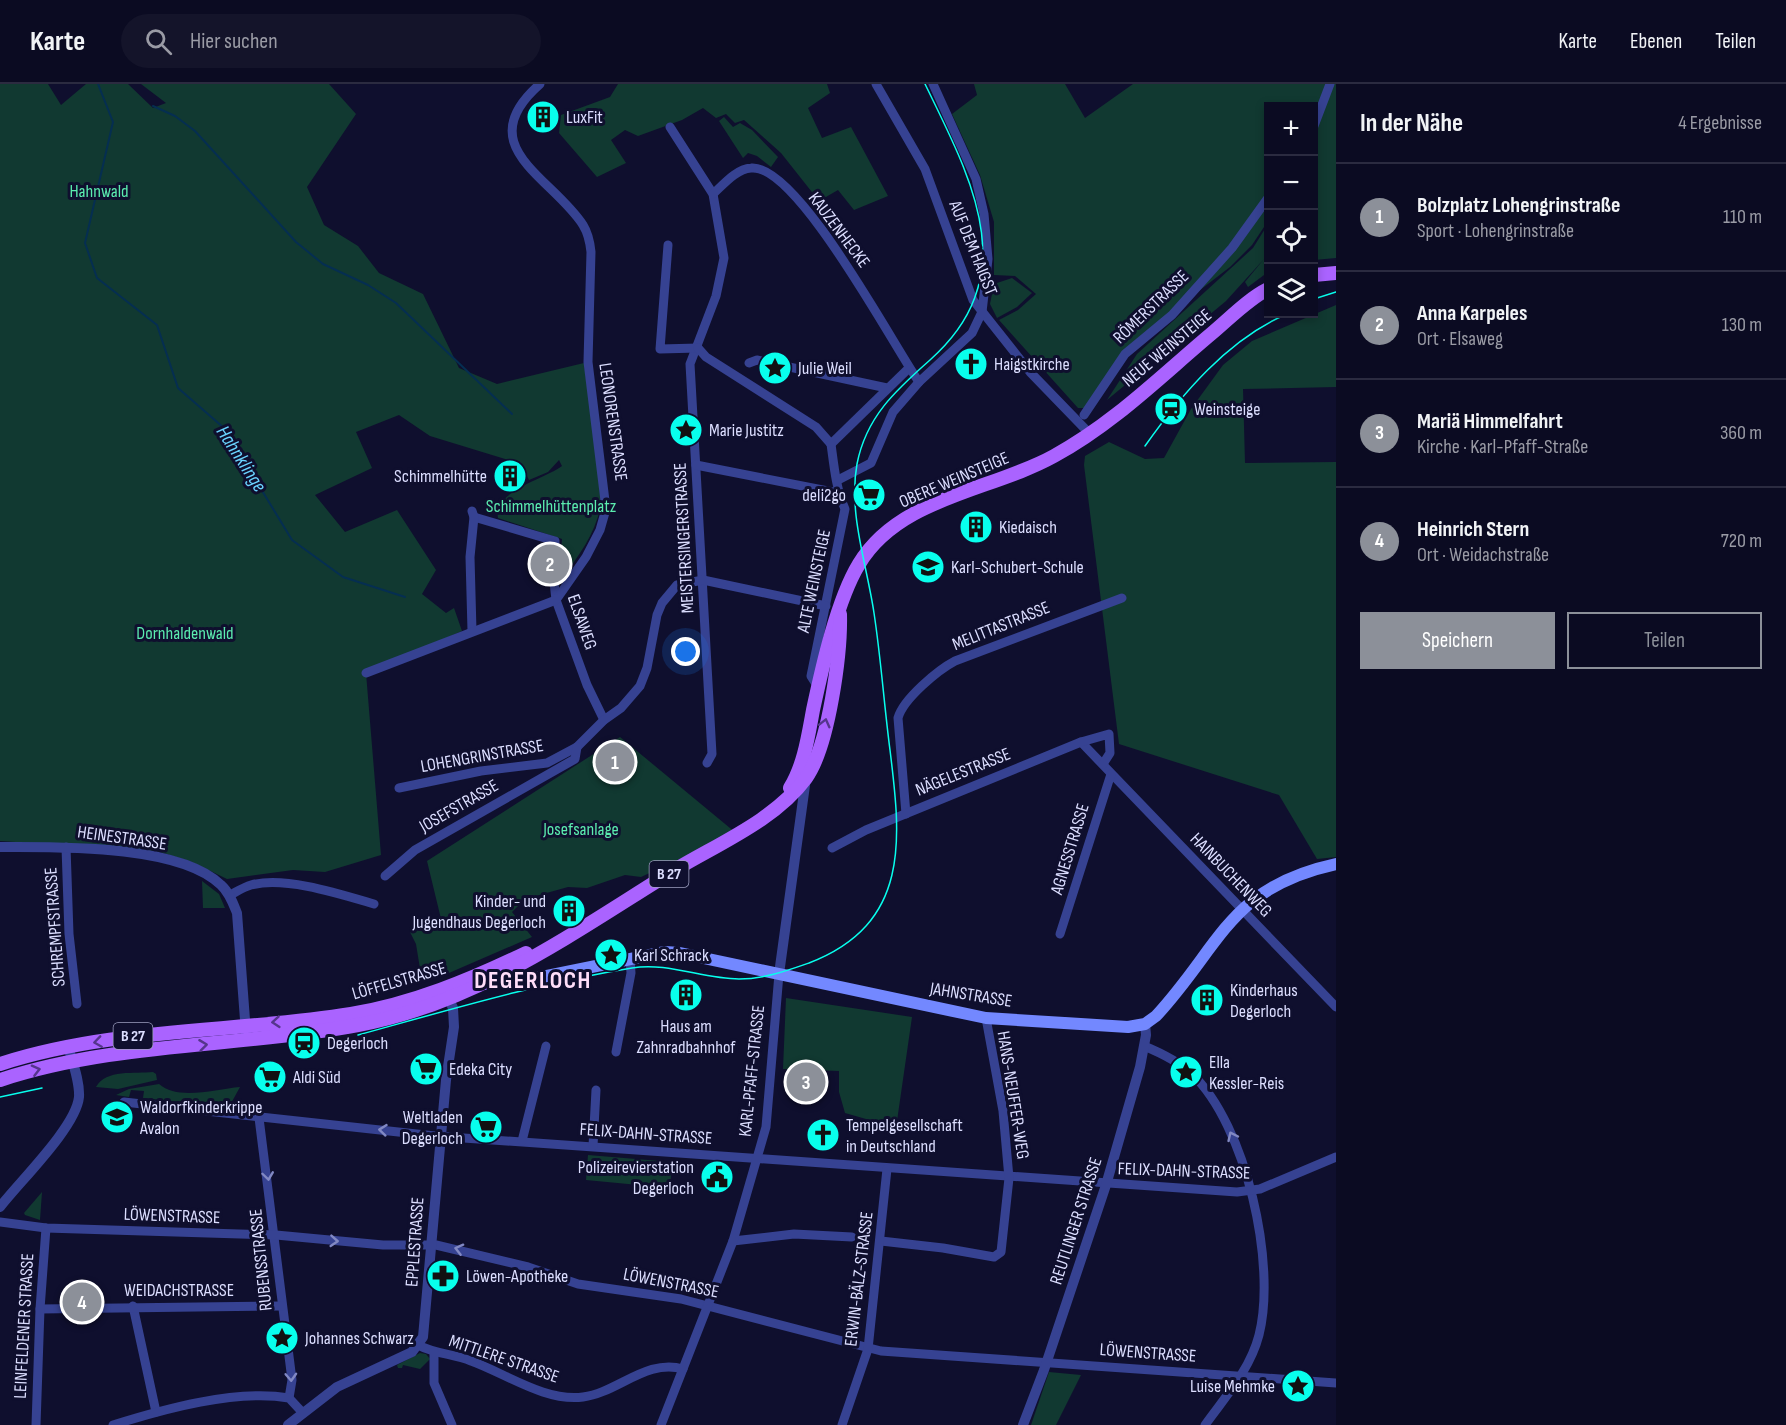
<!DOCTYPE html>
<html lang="de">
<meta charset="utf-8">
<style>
body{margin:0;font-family:"Sofia Sans Condensed",sans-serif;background:#14142a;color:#f1f3f6}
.controls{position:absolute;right:18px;top:18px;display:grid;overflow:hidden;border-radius:0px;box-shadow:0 3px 9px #0003}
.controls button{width:54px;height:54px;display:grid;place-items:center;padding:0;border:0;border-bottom:2px solid #2b2b40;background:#0b0b22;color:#f1f3f6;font:30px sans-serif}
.you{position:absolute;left:686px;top:568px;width:21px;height:21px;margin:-15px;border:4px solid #fff;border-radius:50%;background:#1a73e8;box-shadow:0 0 0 9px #1a73e833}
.badge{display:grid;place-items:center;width:39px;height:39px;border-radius:50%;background:#8c9099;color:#fff;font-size:20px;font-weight:700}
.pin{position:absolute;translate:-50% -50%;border:3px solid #fff;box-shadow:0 2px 6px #0006}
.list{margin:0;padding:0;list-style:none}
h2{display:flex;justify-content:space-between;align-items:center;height:78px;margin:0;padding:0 24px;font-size:26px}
h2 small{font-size:20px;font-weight:400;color:#9a9ba5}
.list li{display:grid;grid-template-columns:39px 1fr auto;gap:18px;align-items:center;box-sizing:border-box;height:108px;padding:0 24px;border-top:2px solid #2b2b40}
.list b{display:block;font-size:22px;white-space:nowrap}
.list p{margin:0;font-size:20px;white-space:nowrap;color:#9a9ba5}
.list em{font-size:20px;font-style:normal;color:#9a9ba5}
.actions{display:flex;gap:12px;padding:18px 24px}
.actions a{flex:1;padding:14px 0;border:2px solid #8c9099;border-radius:0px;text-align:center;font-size:21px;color:#8c9099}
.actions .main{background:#8c9099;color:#fff}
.icon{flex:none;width:33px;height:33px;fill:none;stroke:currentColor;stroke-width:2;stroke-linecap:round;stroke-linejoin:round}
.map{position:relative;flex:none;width:1336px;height:1341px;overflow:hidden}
header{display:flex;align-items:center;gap:36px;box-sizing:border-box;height:84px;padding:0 30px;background:#0b0b22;border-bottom:2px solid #2b2b40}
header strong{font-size:28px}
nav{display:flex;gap:33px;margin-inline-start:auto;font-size:21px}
.search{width:420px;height:54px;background:#14142a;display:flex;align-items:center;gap:15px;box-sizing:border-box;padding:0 21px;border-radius:33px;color:#9a9ba5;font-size:22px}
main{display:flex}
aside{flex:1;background:#0b0b22}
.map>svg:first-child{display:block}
.green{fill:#113931}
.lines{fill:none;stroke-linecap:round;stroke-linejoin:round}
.stream{stroke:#052e51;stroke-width:2}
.minor{stroke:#364292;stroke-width:9}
.tertiary{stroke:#364292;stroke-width:10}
.secondary{stroke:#7388ff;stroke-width:12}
.primary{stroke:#aa63ff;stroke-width:14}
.tram{stroke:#08ffed;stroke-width:1.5}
.oneway{stroke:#55358c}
.oneway2{stroke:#8188c3}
.labels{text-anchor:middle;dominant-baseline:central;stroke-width:6;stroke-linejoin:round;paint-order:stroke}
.shield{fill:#0f0f2e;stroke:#9ea0c0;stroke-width:1.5}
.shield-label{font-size:16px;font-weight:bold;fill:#dcdeff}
.poi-label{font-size:18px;fill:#dcdeff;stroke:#0f0f2e;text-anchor:start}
.park-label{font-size:18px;fill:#5becaf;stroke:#0f0f2e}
.street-label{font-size:18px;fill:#dcdeff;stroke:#0f0f2e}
.water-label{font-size:20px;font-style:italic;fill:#6ad4ff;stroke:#0f0f2e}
.district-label{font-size:24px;font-weight:bold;letter-spacing:1.5px;fill:#ffdef9;stroke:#0f0f2e}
</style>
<header>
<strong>Karte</strong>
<div class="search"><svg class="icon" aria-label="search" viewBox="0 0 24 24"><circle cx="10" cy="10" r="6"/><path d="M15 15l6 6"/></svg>Hier suchen</div>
<nav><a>Karte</a><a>Ebenen</a><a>Teilen</a></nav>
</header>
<main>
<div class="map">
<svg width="1336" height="1341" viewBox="0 0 1336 1341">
<rect width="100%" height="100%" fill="#0f0f2e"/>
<g class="green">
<path d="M0,0H48L61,21L86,0H128L153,24L166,19L141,0H329L356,30L307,103L324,141L358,162L379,189L423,210L459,284L497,300L584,279L602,412C599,445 581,469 562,494L559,493L562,455L498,434C493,407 543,396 562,382L559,376L548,388L529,396L521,380L430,352L399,331L356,348L372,384L315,411L345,448L397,426L436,486L422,510L446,529L454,524L462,547L366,589L381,771L325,788L293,786L227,795L192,778L157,767L0,757Z"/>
<polygon points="618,0 827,0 830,9 808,24 822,54 851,43 888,112 854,126 838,106 819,117 781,69 744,36 735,39 726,30 716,34 703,24 682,36 638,52 625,46 611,56 626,79 597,93 559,49 561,31 610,13"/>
<polygon points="974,0 1065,0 1085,34 1133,0 1336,0 1336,174 1314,176 1314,22 1268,22 1268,137 1252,161 1230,183 1134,257 1089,324 1078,324 999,236 1018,226 1036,210 1015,192 994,191 994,138 980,91 952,30 977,11"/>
<polygon points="724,33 733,43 740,39 752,46 778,73 771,83 757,72 748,69 743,74 719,37"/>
<polygon points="1268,140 1268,188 1248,203 1245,198 1264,175 1226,217 1107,316 1137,270 1253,164"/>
<polygon points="1012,194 1032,209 1017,223 997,234 990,220 994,200"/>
<polygon points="1336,221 1336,303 1243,305 1245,379 1336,378 1336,773 1317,775 1279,711 1119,660 1084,381 1085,372 1109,358 1145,375 1164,374 1191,325 1223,281 1252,257"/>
<polygon points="620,653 736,749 641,793 625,791 587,804 568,803 525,815 512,828 532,853 442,892 422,897 416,860 410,848 442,839 427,777"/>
<polygon points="202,797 219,810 225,824 203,824"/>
<polygon points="786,914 912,933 897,1037 873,1037 845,1029 839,1008 839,987 783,985"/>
<path d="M153,988L156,990L157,996L118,1005L96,1003C106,985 135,990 153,988Z"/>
<path d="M159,1000C178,1017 216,1005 240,1003L229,1023L143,1014L144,1007L131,1006L129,1013L116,1011L129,1005Z"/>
<polygon points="588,1071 672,1078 670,1104 586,1096"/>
<polygon points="42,1108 40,1136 25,1131 24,1129"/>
<polygon points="420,1269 426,1270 430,1275 420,1285 403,1281 402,1284 398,1284 397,1281"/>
<polygon points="1049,1288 1081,1291 1056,1341 1031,1341"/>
</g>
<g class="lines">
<g class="stream">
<polyline points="98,0 113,38 85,159 97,194 157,241 178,304 224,344 292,456 343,493 405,513"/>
<polyline points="153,22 175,32 195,47 296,158 323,180 368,201 396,219 512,330"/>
</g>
<g class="minor">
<polyline points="876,0 925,85 973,216 1030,288 1090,350"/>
<polyline points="1314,42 1330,0"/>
<polyline points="670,43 713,110 724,174 716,212 690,280 712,670 707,679"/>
<path d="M713,110C723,101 736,85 751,84C797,79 893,261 919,298"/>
<polyline points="668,161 660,265 698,264"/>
<polyline points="698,264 706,273 816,343 831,360"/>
<polyline points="749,279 757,276 887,304"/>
<polyline points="1084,331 1125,270 1172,231 1232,164 1268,114"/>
<polyline points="831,360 909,284"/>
<polyline points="696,381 838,409"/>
<polyline points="838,396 871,379 893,328 919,298 972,249 982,228 988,175 984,130 976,95 933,0"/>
<polyline points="474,433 555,457 553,489 556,516 587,601 604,636"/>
<polyline points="472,547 470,473 474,433 472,427"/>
<path d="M366,589L556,516L586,473L600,446L606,425L588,278L591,168C590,158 588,149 583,141C552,93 469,62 540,0"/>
<path d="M818,603L811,592L845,425C836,405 834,382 831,360"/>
<polyline points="1081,658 1336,923"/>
<polyline points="399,704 481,687 547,679 577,663 604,636 621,624 640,602 647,584 657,531 662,519 677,501 703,496 826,522"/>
<path d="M906,730L898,634C903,615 938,586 955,577L1122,514"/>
<polyline points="66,763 69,850 77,920"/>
<polyline points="832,764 866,746 1081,658 1109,650 1110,669 1103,680"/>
<polyline points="385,792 415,766 575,675 577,663"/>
<path d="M230,811C236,808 244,803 251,801C285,792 340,810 374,820"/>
<polyline points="1060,850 1111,690"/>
<path d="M1144,962C1161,969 1178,977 1192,990C1246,1041 1277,1180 1259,1251C1250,1286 1225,1313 1205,1341"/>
<polyline points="616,968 631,889 630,875"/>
<polyline points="124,1018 435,1052 1237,1108 1260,1105 1336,1073"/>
<polyline points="259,1034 292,1296 289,1314"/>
<polyline points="522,1057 546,962"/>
<polyline points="593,1062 596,1006"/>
<polyline points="0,1138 46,1144 276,1151 383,1161 436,1161 528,1183 578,1200 681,1215 881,1267 1336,1299"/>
<polyline points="733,1157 794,1150 852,1153"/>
<polyline points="881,1157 943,1164 994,1173 1001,1168 1009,1094 1003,1027 986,934"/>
<polyline points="133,1222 156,1328"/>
<polyline points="40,1225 282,1222"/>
<path d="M418,1261C435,1270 454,1270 471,1277C505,1289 545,1318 583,1313C617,1309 647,1274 683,1285"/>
<polyline points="434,1268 434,1299 452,1341"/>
<polyline points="36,1341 40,1225 46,1144"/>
<path d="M113,1341C164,1325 236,1305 289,1314L302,1328"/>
<polyline points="661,1341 733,1157 766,1043 779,890"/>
<polyline points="842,1341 868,1265 887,1085"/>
</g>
<g class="tertiary">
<path d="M0,763C57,763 179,760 221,801C229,808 233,819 237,829L246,949"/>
<polyline points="779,890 806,694"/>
<path d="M0,1123C20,1097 76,1043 79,1013C80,997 72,977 68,962"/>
<polyline points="288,1341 337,1303 412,1268 423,1253 446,996 454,943 453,924 445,907"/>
<polyline points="1023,1341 1044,1286 1106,1101 1140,983 1146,951 1145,940"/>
</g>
<path class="secondary" d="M483,900L542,893L665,868L680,869L986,934L1128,943L1145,940L1156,932C1221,862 1229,803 1336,780"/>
<g class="primary">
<polyline points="1314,191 1336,189"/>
<path d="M790,704C804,681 808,653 813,626C822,584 837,516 859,480C899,413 991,407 1054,372C1113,340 1161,292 1211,250C1229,235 1248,215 1268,205"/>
<path d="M0,980C114,943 234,949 351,930C412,920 470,896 526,869"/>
<path d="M0,996C115,958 240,963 358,941C478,919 577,846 678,784C720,759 776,735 806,694C829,662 841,569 840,530"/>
</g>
<g class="tram">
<polyline points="1314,215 1336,208"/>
<path d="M1145,362C1181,311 1228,255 1287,230"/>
<path d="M358,951C449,926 539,899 632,884C668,878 703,895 739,895C764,895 786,887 809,879C911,840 901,755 890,666C884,620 881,575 874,529C867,481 848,429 857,380C866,333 896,306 930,276C1026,191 970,93 925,0"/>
<polyline points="0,1013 42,1004"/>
</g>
</g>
<defs><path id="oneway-chevron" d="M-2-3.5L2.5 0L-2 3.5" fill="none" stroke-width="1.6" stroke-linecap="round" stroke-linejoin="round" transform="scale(1.5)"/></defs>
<g class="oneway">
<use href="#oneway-chevron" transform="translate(825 639) rotate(-76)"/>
<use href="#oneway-chevron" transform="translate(276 938) rotate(175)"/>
<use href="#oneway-chevron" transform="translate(98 958) rotate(172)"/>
<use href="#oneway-chevron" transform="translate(203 961) rotate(-7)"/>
<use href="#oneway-chevron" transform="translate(36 986) rotate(-14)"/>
</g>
<g class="oneway2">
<use href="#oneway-chevron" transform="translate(383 1046) rotate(-174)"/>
<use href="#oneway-chevron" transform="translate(1232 1052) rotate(-115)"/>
<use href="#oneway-chevron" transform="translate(268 1092) rotate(82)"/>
<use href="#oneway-chevron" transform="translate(334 1157) rotate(4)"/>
<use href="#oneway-chevron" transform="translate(459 1165) rotate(-166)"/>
<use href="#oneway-chevron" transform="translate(291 1293) rotate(87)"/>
</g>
<defs>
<g id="building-disc" transform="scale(1.725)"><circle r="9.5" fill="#08ffed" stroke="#0f0f2e"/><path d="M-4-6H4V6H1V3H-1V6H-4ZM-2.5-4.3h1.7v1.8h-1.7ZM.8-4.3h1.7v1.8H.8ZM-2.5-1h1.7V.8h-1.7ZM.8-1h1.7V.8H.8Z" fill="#111"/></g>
<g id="church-disc" transform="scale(1.725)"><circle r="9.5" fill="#08ffed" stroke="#0f0f2e"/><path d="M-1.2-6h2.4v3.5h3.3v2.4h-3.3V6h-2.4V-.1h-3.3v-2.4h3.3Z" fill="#111"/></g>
<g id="sight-disc" transform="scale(1.725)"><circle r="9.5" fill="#08ffed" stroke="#0f0f2e"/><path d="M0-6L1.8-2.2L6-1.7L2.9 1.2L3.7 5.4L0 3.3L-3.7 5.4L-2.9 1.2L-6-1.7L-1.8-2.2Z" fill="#111"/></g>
<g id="station-disc" transform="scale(1.725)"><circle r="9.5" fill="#08ffed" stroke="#0f0f2e"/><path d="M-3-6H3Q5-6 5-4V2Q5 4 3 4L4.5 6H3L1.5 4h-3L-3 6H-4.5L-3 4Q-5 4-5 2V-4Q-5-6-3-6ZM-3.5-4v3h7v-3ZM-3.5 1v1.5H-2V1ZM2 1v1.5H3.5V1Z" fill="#111"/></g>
<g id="supermarket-disc" transform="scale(1.725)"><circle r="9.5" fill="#08ffed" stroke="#0f0f2e"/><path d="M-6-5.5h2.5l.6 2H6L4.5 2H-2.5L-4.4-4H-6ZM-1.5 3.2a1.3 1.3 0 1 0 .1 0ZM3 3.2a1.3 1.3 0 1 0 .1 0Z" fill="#111"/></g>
<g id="school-disc" transform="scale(1.725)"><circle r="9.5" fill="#08ffed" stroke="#0f0f2e"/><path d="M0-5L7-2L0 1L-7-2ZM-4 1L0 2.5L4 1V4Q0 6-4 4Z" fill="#111"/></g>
<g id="civic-disc" transform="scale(1.725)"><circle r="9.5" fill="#08ffed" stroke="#0f0f2e"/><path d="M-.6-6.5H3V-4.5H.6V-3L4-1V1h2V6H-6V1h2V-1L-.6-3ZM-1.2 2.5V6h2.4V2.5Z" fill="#111"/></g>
<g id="pharmacy-disc" transform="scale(1.725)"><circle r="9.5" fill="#08ffed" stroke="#0f0f2e"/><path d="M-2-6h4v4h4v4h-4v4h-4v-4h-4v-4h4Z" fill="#111"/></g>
</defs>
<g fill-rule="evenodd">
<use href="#building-disc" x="543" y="33"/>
<use href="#church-disc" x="971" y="280"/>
<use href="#sight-disc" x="775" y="284"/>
<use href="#station-disc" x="1171" y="325"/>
<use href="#sight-disc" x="686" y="346"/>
<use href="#building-disc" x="510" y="392"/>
<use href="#supermarket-disc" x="869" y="411"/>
<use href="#building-disc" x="976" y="443"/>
<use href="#school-disc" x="928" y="483"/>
<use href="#building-disc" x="569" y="827"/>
<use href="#sight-disc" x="611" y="871"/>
<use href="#building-disc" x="686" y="911"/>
<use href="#building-disc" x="1207" y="916"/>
<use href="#station-disc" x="304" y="959"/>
<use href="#supermarket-disc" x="426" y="985"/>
<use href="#sight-disc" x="1186" y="988"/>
<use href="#supermarket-disc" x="270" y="993"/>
<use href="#school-disc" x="117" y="1033"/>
<use href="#supermarket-disc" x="486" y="1043"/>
<use href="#church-disc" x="823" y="1051"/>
<use href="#civic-disc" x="717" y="1093"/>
<use href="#pharmacy-disc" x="443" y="1192"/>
<use href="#sight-disc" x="282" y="1254"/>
<use href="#sight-disc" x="1298" y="1302"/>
</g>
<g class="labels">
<g class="shield">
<rect x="649.5" y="777" width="39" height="26" rx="4.5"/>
<rect x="113.5" y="939" width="39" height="26" rx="4.5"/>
</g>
<g class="shield-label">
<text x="669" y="790">B 27</text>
<text x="133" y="952">B 27</text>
</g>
<g class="poi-label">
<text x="566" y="33">LuxFit</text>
<text x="994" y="280">Haigstkirche</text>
<text x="798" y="284">Julie Weil</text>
<text x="1194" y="325">Weinsteige</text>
<text x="709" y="346">Marie Justitz</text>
<text x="487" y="392" text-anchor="end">Schimmelhütte</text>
<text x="846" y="411" text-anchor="end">deli2go</text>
<text x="999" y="443">Kiedaisch</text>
<text x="951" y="483">Karl-Schubert-Schule</text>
<text x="546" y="817" text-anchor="end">Kinder- und<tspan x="546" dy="21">Jugendhaus Degerloch</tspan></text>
<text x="634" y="871">Karl Schrack</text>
<text x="1230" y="906">Kinderhaus<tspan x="1230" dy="21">Degerloch</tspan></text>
<text x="686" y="942" text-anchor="middle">Haus am<tspan x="686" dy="21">Zahnradbahnhof</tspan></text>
<text x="327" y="959">Degerloch</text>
<text x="1209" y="978">Ella<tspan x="1209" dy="21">Kessler-Reis</tspan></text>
<text x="449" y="985">Edeka City</text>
<text x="293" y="993">Aldi Süd</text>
<text x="140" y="1023">Waldorfkinderkrippe<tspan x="140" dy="21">Avalon</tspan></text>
<text x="463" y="1033" text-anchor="end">Weltladen<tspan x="463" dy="21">Degerloch</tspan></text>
<text x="846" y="1041">Tempelgesellschaft<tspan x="846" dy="21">in Deutschland</tspan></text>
<text x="694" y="1083" text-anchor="end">Polizeirevierstation<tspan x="694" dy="21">Degerloch</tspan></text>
<text x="466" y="1192">Löwen-Apotheke</text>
<text x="305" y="1254">Johannes Schwarz</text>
<text x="1275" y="1302" text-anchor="end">Luise Mehmke</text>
</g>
<g class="park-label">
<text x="99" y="107">Hahnwald</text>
<text x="551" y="422">Schimmelhüttenplatz</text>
<text x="185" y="549">Dornhaldenwald</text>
<text x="581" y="745">Josefsanlage</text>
</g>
<g class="street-label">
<text transform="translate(839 146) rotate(53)">KAUZENHECKE</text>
<text transform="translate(973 164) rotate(68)">AUF DEM HAIGST</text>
<text transform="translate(1151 223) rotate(-44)">RÖMERSTRASSE</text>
<text transform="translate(1167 264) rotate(-40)">NEUE WEINSTEIGE</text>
<text transform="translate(613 338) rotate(82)">LEONORENSTRASSE</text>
<text transform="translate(954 396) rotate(-23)">OBERE WEINSTEIGE</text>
<text transform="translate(684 454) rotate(-93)">MEISTERSINGERSTRASSE</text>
<text transform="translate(814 497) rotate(-78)">ALTE WEINSTEIGE</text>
<text transform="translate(582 538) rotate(71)">ELSAWEG</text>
<text transform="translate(1001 542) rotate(-22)">MELITTASTRASSE</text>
<text transform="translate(482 672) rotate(-10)">LOHENGRINSTRASSE</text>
<text transform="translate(963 688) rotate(-22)">NÄGELESTRASSE</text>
<text transform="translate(459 722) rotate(-30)">JOSEFSTRASSE</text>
<text transform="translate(122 754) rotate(8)">HEINESTRASSE</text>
<text transform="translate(1070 765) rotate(-73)">AGNESSTRASSE</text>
<text transform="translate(1231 791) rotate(46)">HAINBUCHENWEG</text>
<text transform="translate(55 843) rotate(-94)">SCHREMPFSTRASSE</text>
<text transform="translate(399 897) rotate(-16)">LÖFFELSTRASSE</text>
<text transform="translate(971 911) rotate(9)">JAHNSTRASSE</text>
<text transform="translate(752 987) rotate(-84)">KARL-PFAFF-STRASSE</text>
<text transform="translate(1013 1011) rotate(81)">HANS-NEUFFER-WEG</text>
<text transform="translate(646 1050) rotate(4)">FELIX-DAHN-STRASSE</text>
<text transform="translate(1184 1087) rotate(2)">FELIX-DAHN-STRASSE</text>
<text transform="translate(172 1132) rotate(2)">LÖWENSTRASSE</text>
<text transform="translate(1076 1137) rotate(-72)">REUTLINGER STRASSE</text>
<text transform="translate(415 1158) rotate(-86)">EPPLESTRASSE</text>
<text transform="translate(261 1176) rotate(-96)">RUBENSSTRASSE</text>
<text transform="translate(859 1195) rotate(-83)">ERWIN-BÄLZ-STRASSE</text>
<text transform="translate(671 1199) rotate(11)">LÖWENSTRASSE</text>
<text x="179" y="1206">WEIDACHSTRASSE</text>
<text transform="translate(24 1242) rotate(-87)">LEINFELDENER STRASSE</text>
<text transform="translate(1148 1269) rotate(4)">LÖWENSTRASSE</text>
<text transform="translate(504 1275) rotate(19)">MITTLERE STRASSE</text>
</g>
<g class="water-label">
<text transform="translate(241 375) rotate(57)">Hahnklinge</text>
</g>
<g class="district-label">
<text x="533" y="896">DEGERLOCH</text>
</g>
</g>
</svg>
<div class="controls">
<button>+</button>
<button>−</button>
<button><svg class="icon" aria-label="locate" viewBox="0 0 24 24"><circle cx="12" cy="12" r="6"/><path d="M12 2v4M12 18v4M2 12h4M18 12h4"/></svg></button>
<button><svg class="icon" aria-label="layers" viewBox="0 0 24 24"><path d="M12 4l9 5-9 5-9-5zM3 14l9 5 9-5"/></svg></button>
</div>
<div class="you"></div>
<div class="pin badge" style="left:615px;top:678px">1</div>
<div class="pin badge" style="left:550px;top:480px">2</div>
<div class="pin badge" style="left:806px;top:998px">3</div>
<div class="pin badge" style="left:82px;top:1218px">4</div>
</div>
<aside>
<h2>In der Nähe<small>4 Ergebnisse</small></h2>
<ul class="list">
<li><span class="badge">1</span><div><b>Bolzplatz Lohengrinstraße</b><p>Sport · Lohengrinstraße</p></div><em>110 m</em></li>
<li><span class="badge">2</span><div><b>Anna Karpeles</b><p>Ort · Elsaweg</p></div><em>130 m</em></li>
<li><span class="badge">3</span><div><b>Mariä Himmelfahrt</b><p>Kirche · Karl-Pfaff-Straße</p></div><em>360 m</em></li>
<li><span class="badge">4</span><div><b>Heinrich Stern</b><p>Ort · Weidachstraße</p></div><em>720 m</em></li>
</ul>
<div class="actions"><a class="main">Speichern</a><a>Teilen</a></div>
</aside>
</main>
